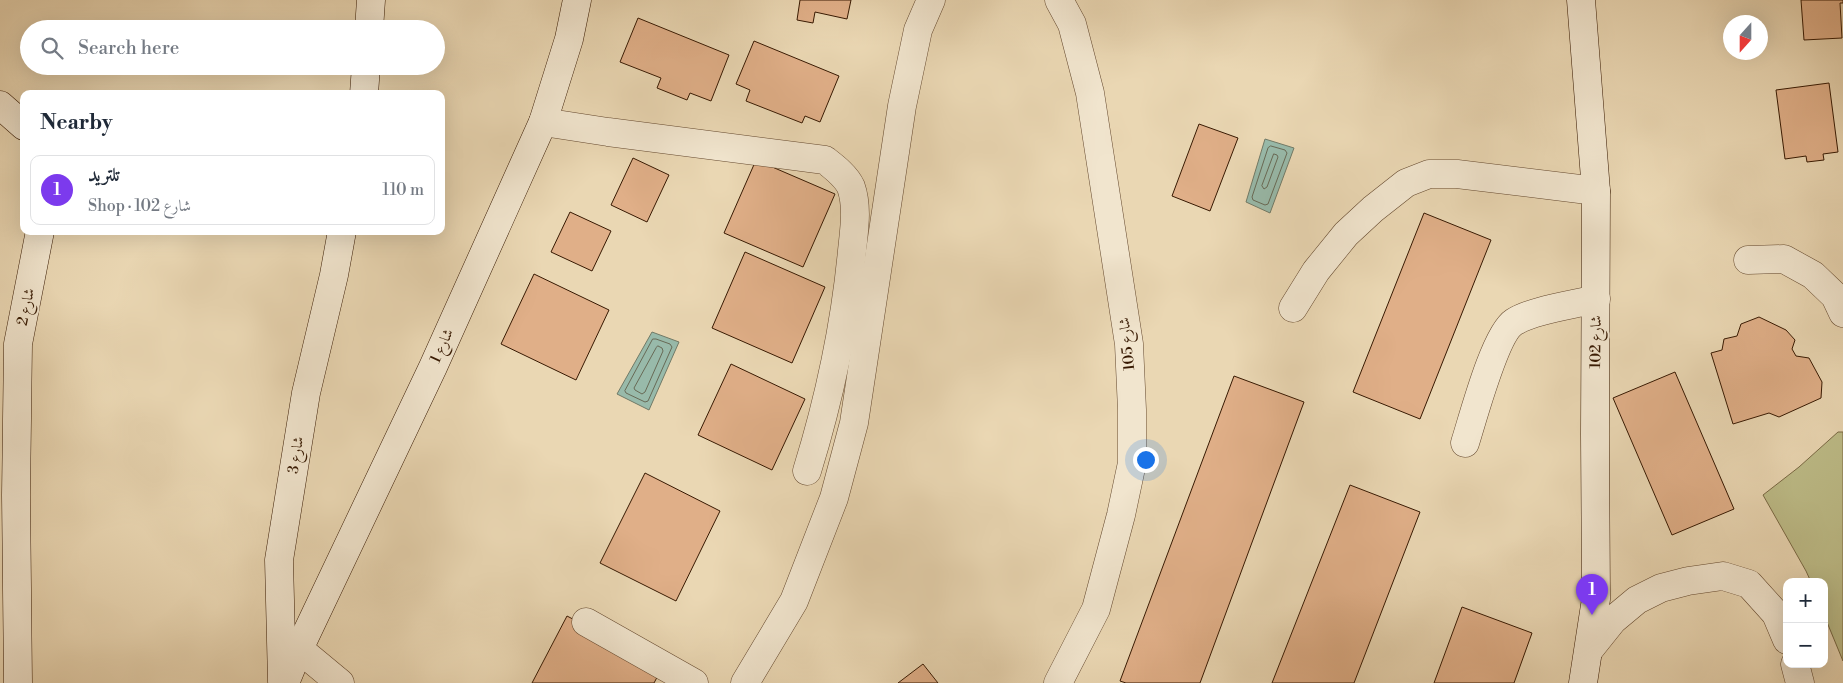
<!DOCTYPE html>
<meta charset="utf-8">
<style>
body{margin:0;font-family:"Libre Bodoni",Amiri,serif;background:#f2f2f3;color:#1f2937}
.controls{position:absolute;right:15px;bottom:15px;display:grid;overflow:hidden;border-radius:10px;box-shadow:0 5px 20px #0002}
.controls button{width:45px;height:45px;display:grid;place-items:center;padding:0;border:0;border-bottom:1px solid #e0e1e3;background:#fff;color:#1f2937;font:25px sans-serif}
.compass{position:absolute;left:1723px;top:15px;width:45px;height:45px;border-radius:50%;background:#fff;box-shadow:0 5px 20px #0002;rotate:201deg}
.you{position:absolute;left:1145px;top:459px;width:18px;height:18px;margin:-12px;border:4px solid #fff;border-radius:50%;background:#1a73e8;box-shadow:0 0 0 8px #1a73e833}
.badge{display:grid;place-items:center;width:32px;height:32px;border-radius:50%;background:#7c3aed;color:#fff;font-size:16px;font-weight:700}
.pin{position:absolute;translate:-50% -41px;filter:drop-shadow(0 1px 2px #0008)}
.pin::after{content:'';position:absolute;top:26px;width:18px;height:15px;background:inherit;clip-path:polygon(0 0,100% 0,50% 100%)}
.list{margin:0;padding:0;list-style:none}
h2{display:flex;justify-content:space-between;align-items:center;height:65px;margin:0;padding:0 20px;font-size:21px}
h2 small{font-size:16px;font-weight:400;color:#747a83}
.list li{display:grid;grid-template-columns:32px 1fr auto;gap:15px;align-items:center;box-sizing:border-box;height:70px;margin:0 10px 10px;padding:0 10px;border:1px solid #e0e1e3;border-radius:10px}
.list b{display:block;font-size:19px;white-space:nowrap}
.list p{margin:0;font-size:16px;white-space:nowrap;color:#747a83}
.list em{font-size:16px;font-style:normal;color:#747a83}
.icon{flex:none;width:28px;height:28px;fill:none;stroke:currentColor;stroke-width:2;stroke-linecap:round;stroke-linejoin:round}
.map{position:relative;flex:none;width:1843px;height:683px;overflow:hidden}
.search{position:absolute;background:#fff;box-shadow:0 5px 20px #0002;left:20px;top:20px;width:425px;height:55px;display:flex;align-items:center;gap:12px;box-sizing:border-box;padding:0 18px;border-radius:28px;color:#747a83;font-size:19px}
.panel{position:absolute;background:#fff;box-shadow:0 5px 20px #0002;left:20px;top:90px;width:425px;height:145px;border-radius:10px}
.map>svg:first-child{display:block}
.green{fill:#bdbc88;stroke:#7a6a45}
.water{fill:#98baaa;stroke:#717a67}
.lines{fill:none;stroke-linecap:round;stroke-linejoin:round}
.shore{stroke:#686a56;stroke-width:1}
.building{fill:#e0af88;stroke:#371902}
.street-casing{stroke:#64482e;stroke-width:29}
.secondary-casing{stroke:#371902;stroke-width:29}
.street{stroke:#f1e5ce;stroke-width:28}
.secondary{stroke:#f1e5ce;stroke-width:28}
.labels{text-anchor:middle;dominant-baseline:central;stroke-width:4;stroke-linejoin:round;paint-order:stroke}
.street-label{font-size:15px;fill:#371902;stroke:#f1e5ce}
</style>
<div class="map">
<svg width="1843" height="683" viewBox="0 0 1843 683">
<rect width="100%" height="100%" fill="#ead7b3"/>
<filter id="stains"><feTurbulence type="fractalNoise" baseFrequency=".004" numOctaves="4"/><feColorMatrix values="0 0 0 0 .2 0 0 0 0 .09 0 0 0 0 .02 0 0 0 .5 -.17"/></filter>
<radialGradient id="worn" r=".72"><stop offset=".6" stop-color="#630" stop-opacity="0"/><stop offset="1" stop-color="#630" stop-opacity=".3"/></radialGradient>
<polygon class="green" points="1838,432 1843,432 1843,661 1824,615 1824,582 1811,582 1806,571 1763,495 1799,467"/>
<g class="water">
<polygon points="1265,139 1294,148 1270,213 1246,202"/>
<polygon points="652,332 679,342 649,410 617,394"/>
</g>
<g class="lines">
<g class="shore">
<polygon points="1271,146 1285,150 1287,153 1268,204 1265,205 1253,200 1252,197 1268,148"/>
<polygon points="1274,154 1277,155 1278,157 1267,187 1264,189 1262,186"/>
<polygon points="653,339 656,339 670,344 672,347 648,401 645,402 626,393 625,391"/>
<polygon points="658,346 662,348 663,351 645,392 642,394 635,390 634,388 656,348"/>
</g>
</g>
<g class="building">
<polygon points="800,0 851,0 847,19 815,12 813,23 797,20"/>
<polygon points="1801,0 1843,0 1843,3 1840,3 1842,38 1804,40"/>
<polygon points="638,18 729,55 711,101 690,93 687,100 657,88 661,78 620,62"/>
<polygon points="754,41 839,76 820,122 805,116 802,123 746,101 750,90 736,84"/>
<polygon points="1829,83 1838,152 1823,154 1824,160 1807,162 1806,156 1785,159 1776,90"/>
<polygon points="1199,124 1238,138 1210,211 1172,196"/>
<polygon points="633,158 669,175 647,222 611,205"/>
<polygon points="756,160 835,194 803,267 724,233"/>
<polygon points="570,212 611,231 592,271 551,252"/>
<polygon points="1424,213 1491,240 1420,419 1353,392"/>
<polygon points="745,252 825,287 792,363 712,328"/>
<polygon points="534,274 609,310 576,380 501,344"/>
<polygon points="1759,317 1786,330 1795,340 1792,349 1796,356 1809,358 1822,382 1821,398 1779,417 1769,413 1733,424 1711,353 1722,350 1724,339 1737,336 1741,324"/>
<polygon points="731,364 805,399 772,470 698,435"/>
<polygon points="1675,372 1734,509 1672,535 1613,398"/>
<polygon points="1234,376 1304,402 1200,683 1126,683 1120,681"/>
<polygon points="645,473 720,511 676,601 600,563"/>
<polygon points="1350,485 1420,512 1354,683 1272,683"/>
<polygon points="1462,607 1532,633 1514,683 1434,683"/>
<polygon points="567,616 663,666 654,683 532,683"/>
<polygon points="923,664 938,683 898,683"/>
</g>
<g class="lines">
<g class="street-casing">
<g id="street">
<path d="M543,122L608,132L825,160C834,167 846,176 851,187C858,207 854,231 852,251C845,325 829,400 807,471"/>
<polyline points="1748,260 1784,259 1813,275 1835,296 1843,313"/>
<polyline points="1293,308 1316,271 1346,234 1373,209 1406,183 1429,174 1457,174 1596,191"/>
<path d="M1465,443C1473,418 1495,334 1514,322C1533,310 1573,305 1596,299"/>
<polyline points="586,622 694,683"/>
<polyline points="299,649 340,683"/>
<polyline points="1589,650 1613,620 1637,600 1661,588 1688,581 1723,576 1749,584 1776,614 1787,640"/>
<polyline points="1795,664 1800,683"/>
<polyline points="745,683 794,601 834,498 854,423 902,106 918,30 931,0"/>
<polyline points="1058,683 1096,609 1121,515 1132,463 1132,410 1129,344 1090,93 1072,24 1059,0"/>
</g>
</g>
<g class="secondary-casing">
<g id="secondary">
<polyline points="1581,0 1596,191 1595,435 1596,599 1583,683"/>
<polyline points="369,29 371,0"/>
<polyline points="364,94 366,66"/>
<polyline points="0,105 24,126"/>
<polyline points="282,681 279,560 306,393 334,275 342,231"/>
<polyline points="18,683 16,495 18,344 40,231"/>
<polyline points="285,683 299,649 433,367 543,122 569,39 577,0"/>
</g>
</g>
<use href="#street" class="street"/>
<use href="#secondary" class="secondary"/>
</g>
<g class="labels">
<g class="street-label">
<text transform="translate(26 307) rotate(-78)">شارع 2</text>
<text transform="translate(1596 342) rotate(-89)">شارع 102</text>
<text transform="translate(1127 344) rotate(-96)">شارع 105</text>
<text transform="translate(442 346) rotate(-66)">شارع 1</text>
<text transform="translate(296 455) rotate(-81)">شارع 3</text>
</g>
</g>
<rect width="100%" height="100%" filter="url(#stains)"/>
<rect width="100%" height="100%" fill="url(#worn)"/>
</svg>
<div class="controls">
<button>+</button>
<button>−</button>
</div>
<svg class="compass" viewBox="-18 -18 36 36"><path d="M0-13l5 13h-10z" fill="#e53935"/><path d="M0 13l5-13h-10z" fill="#747a83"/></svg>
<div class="you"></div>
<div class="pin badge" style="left:1592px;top:615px">1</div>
<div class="search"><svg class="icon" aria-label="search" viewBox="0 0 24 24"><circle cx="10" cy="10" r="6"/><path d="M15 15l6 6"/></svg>Search here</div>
<section class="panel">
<h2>Nearby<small></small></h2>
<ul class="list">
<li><span class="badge">1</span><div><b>تلتريد</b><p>Shop · شارع 102</p></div><em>110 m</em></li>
</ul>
</section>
</div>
